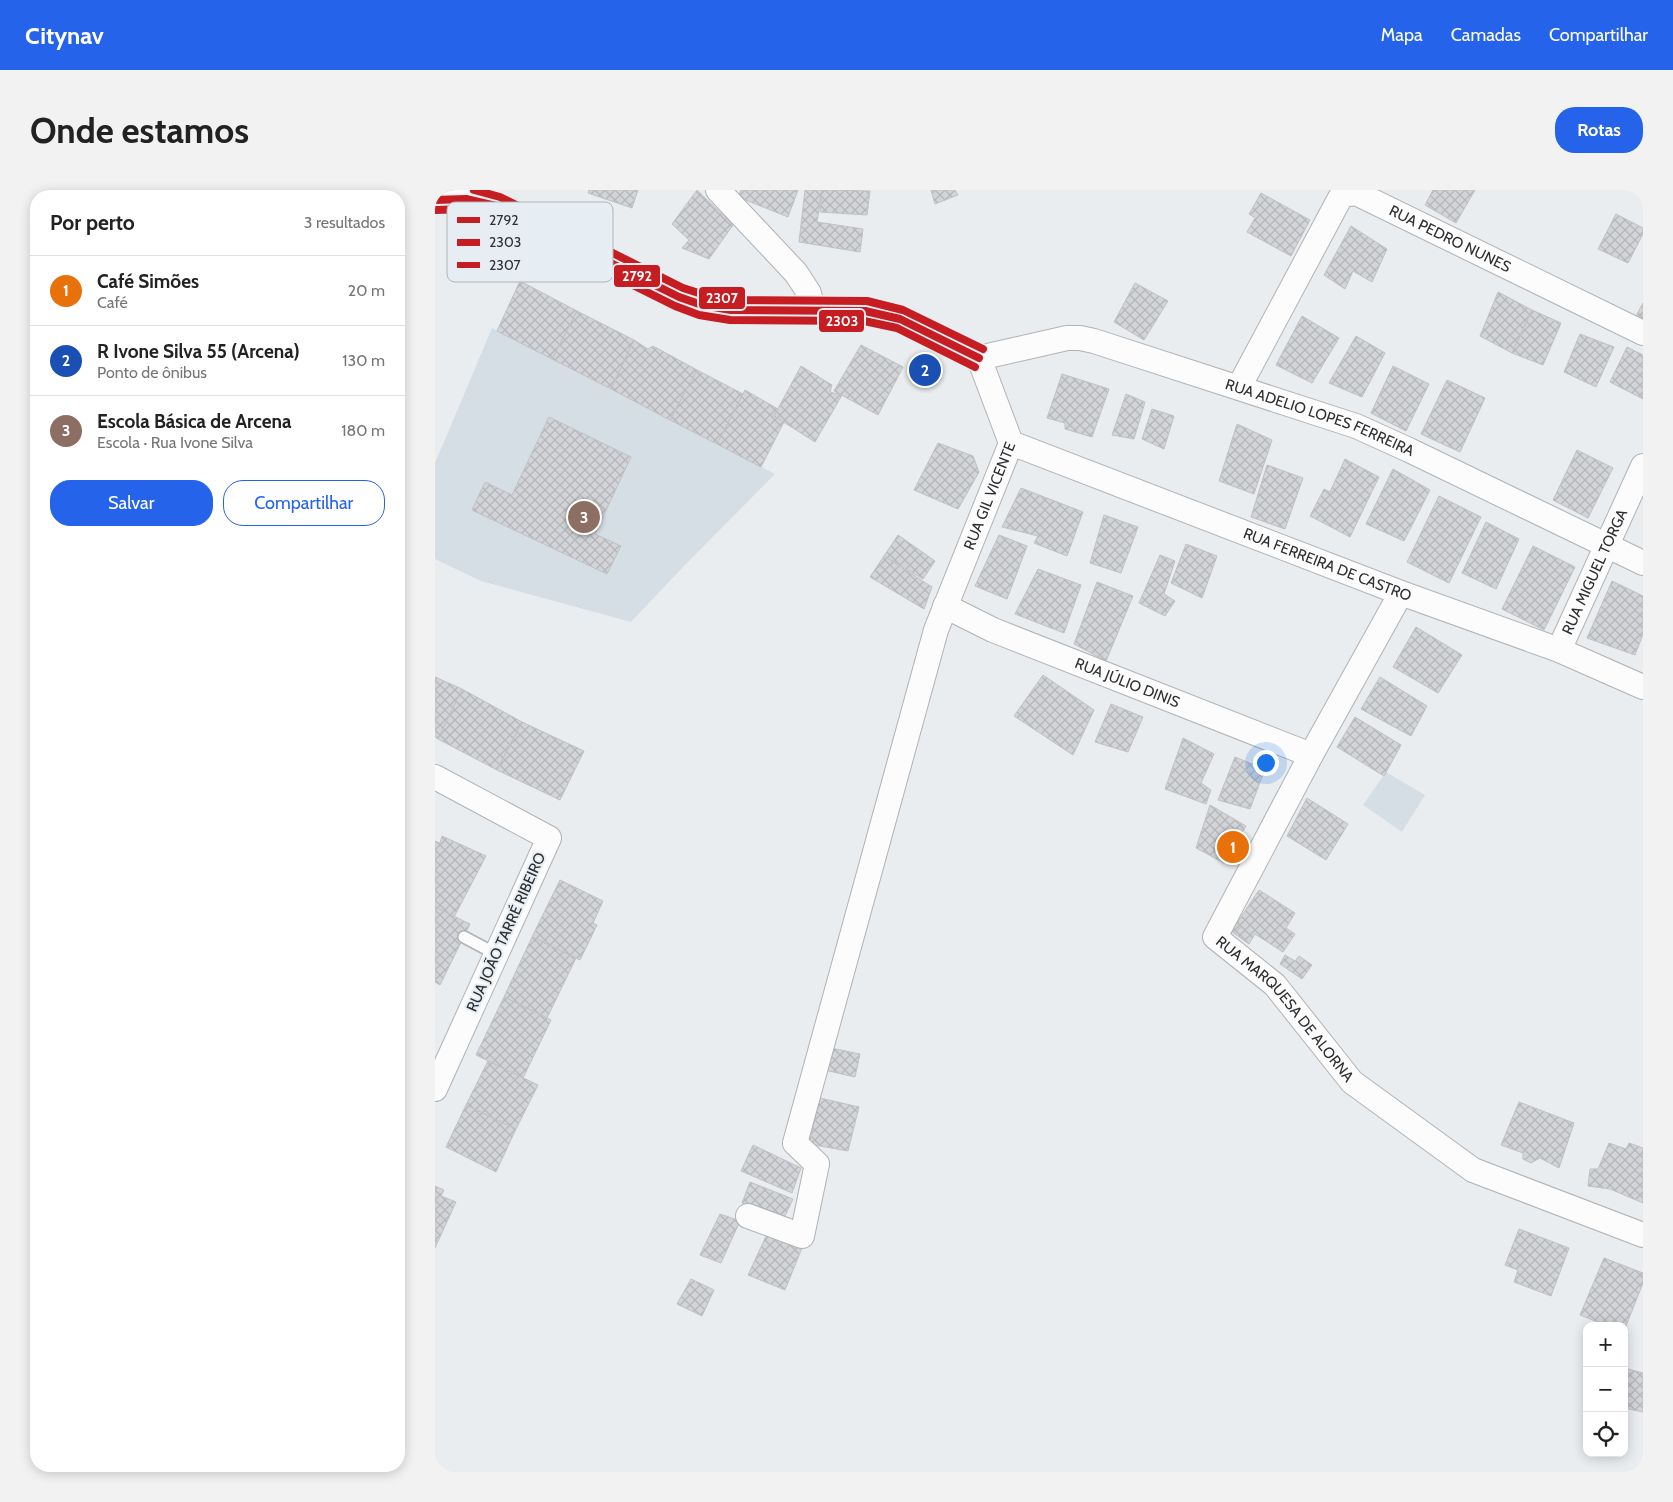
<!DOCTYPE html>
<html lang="pt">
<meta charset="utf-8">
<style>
body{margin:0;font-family:Cabin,sans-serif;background:#f2f2f2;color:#222}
.controls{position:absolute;right:15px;bottom:15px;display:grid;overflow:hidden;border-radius:10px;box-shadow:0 2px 12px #0003}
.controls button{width:45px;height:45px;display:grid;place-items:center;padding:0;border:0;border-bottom:1px solid #e0e0e0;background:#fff;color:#222;font:25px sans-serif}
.you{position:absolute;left:830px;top:572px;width:18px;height:18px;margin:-12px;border:4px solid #fff;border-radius:50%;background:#1a73e8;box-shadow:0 0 0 8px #1a73e833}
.badge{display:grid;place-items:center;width:32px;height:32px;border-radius:50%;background:#2563eb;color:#fff;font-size:16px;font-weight:700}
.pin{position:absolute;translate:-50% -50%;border:2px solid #fff;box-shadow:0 1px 5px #0006}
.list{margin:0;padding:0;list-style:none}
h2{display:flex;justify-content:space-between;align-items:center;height:65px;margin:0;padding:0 20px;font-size:21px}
h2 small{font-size:16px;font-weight:400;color:#767676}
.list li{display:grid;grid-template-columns:32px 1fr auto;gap:15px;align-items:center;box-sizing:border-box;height:70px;padding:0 20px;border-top:1px solid #e0e0e0}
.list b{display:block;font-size:19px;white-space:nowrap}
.list p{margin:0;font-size:16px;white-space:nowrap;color:#767676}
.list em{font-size:16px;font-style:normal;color:#767676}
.actions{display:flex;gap:10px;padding:15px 20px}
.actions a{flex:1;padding:11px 0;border:1px solid #2563eb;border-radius:20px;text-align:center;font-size:18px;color:#2563eb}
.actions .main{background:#2563eb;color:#fff}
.icon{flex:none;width:28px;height:28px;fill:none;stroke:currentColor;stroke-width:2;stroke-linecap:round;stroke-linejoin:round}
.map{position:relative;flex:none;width:1208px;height:1282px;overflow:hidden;border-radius:20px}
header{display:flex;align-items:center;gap:30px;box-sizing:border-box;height:70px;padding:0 25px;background:#2563eb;color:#fff}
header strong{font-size:24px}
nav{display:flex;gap:28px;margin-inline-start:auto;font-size:18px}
.intro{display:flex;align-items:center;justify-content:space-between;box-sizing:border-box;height:120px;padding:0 30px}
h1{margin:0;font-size:35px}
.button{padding:12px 22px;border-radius:20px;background:#2563eb;color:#fff;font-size:18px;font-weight:700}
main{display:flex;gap:30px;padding:0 30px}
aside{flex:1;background:#fff;border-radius:20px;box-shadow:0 2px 12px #0003}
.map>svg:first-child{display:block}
.built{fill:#d6dee5}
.building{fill:url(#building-cross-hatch);stroke:#bfc1c3}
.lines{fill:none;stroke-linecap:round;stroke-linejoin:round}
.lane-casing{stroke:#b0b2b4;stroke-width:14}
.street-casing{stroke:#b0b2b4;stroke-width:26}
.lane{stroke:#fcfcfd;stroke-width:11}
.street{stroke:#fcfcfd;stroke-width:24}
.bus-1-casing{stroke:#e7eef3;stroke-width:11}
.bus-2-casing{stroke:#e7eef3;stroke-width:11}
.bus-3-casing{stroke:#e7eef3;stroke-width:11}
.bus-1{stroke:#c61d23;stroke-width:8}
.bus-2{stroke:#c61d23;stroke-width:8}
.bus-3{stroke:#c61d23;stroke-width:8}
.labels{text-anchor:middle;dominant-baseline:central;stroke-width:4;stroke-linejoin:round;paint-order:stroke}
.street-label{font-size:15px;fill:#2d2f31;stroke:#e7eef3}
.key{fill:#e7eef3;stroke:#afb5b9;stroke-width:1}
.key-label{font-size:14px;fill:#2d2f31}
.line-badge{stroke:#e7eef3;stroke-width:2}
.badge-label{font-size:14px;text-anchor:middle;font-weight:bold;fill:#fff}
</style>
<header>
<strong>Citynav</strong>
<nav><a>Mapa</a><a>Camadas</a><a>Compartilhar</a></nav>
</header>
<div class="intro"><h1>Onde estamos</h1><a class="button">Rotas</a></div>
<main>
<aside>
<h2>Por perto<small>3 resultados</small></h2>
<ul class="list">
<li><span class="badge" style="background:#e8710a">1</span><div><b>Café Simões</b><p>Café</p></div><em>20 m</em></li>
<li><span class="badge" style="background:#1a4fb4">2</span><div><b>R Ivone Silva 55 (Arcena)</b><p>Ponto de ônibus</p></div><em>130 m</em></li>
<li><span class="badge" style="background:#8d6e63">3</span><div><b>Escola Básica de Arcena</b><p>Escola · Rua Ivone Silva</p></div><em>180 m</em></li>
</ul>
<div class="actions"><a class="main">Salvar</a><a>Compartilhar</a></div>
</aside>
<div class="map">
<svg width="1208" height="1282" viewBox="0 0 1208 1282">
<defs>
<pattern id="building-cross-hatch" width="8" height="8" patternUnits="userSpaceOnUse" patternTransform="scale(1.25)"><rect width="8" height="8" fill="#d2d4d7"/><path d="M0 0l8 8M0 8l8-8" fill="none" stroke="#b5b6b9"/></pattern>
</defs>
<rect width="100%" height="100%" fill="#eaedf0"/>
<g class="built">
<polygon points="57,138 340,284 249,376 196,432 46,391 0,369 0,273"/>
<polygon points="951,582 990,605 967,642 928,615"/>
</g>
<g class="building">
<polygon points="154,0 203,0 197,18 153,3"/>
<polygon points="262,0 298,35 274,69 247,58 254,50 237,34"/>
<polygon points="306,0 363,0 353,27 303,7"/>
<polygon points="370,0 387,0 382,32 428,39 425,62 364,52"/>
<polygon points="387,0 435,1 432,25 385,22"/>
<polygon points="496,0 520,0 523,5 500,14"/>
<polygon points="998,0 1040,0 1021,33 990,15"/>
<polygon points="826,3 875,30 856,66 812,42 820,28 814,24"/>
<polygon points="1181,24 1208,38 1208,44 1193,73 1163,59"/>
<polygon points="916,36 952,59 937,92 918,81 910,99 889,85"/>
<polygon points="85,91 142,121 117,169 62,141"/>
<polygon points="700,93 733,111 709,150 679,132"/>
<polygon points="1063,102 1097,120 1077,163 1045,146"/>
<polygon points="1208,113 1208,129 1201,126"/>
<polygon points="1097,120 1126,133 1108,175 1077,163"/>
<polygon points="142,121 199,150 176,199 117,169"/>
<polygon points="867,126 904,148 877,193 841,175"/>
<polygon points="1145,144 1179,157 1161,197 1129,182"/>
<polygon points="921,146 950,163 927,207 894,193"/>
<polygon points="199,150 213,159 218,156 262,180 235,230 176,199"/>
<polygon points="426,155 468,177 443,225 399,201"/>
<polygon points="1192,157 1208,165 1208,209 1175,192"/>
<polygon points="366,176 397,195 395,202 407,205 380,252 339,226"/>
<polygon points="958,176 994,194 971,241 936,223"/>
<polygon points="262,180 308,204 282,254 235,230"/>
<polygon points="627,184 674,199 657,247 630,239 630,233 612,228"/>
<polygon points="1012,190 1050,208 1025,262 986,244"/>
<polygon points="310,200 343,219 339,226 349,232 326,277 282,254"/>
<polygon points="691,204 710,212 699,249 677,245"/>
<polygon points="717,219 739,226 729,259 707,249"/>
<polygon points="114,227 196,267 160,344 186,356 172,384 37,320 50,292 77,305"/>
<polygon points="802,234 837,250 819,304 784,291"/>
<polygon points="503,253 538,266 544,282 523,319 479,300"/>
<polygon points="1142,260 1178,278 1153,328 1118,310"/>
<polygon points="910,269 944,287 915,347 875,326 889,299 895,302"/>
<polygon points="832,275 868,288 850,339 816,327"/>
<polygon points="958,279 995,300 969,351 931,334"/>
<polygon points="586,298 648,322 632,366 599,353 603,346 567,337"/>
<polygon points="1004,306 1046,327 1014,393 972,372"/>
<polygon points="669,325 703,337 686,383 655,373"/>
<polygon points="1051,332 1084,349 1061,399 1027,383"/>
<polygon points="463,345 500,371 488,389 449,366"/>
<polygon points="564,345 592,356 572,409 540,396"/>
<polygon points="751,354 782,366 767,408 736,393"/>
<polygon points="1098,356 1140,377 1109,440 1067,419"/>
<polygon points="725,365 740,371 729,404 740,411 730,426 704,413"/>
<polygon points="449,366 497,397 489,419 435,387"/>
<polygon points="603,379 646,395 629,443 580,424"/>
<polygon points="1177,391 1208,406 1208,444 1200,465 1152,448"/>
<polygon points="662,392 698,406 671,471 639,454"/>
<polygon points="981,437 1027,465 1003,503 958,477"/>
<polygon points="608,485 659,520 638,565 579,526"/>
<polygon points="0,487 27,499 3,549 0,547"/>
<polygon points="945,487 992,516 976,546 926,519"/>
<polygon points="27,499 87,532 62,580 3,549"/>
<polygon points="676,514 708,527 693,562 660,552"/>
<polygon points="920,527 966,555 949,586 902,557"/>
<polygon points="87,532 149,561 125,610 62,580"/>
<polygon points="748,548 779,564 766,593 776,600 771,614 730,599"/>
<polygon points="800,567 830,579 815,619 783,610"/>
<polygon points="872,608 913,634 891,670 852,646"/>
<polygon points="775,615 811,636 789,673 761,658"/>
<polygon points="7,646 51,666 19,727 0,717 0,651 5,653"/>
<polygon points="125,690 168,711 158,733 162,735 145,770 97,747"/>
<polygon points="824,700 860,723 851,738 860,744 848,762 820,744 814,754 800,744 806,736 802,733"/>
<polygon points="0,717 35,734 5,795 0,792"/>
<polygon points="796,726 804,732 802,733 806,736 800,744 789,736"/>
<polygon points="97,747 141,768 112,828 69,807"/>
<polygon points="850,765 860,771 864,766 877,775 867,789 845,774"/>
<polygon points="69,807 116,830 88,888 41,865"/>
<polygon points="396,858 425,864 420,887 389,880"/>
<polygon points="53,871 103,895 81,939 31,915"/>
<polygon points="385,908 424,917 413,961 374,954"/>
<polygon points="1084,912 1139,933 1124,978 1105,968 1096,973 1088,969 1088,963 1066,955"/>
<polygon points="31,915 81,939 61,982 11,957"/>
<polygon points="1174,953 1191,959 1194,953 1208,958 1208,1013 1175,999 1153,996 1155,979 1163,979"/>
<polygon points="318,955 366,978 357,1003 306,981"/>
<polygon points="315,992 358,1009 348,1030 307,1013"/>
<polygon points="0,996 9,1000 6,1006 21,1012 0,1058"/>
<polygon points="285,1024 305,1031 286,1073 265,1065"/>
<polygon points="1084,1039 1134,1058 1116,1106 1079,1092 1083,1080 1070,1075"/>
<polygon points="333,1042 367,1058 350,1100 313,1085"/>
<polygon points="1169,1068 1208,1083 1208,1093 1189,1141 1189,1136 1173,1136 1145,1125"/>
<polygon points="256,1089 279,1100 267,1126 242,1114"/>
<polygon points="1189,1178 1208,1183 1208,1222 1189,1218"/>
</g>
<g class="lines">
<g class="lane-casing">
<polyline id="lane" points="29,747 61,764"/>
</g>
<g class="street-casing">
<g id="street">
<polyline points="283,0 361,83 374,103 378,121"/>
<path d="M0,10C25,6 38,9 61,16L244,107L267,115L296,120L430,121L465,129L544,168"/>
<path id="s1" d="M544,168L632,148H645L659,151L921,236L974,260L1208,373"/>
<path id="s2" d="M804,197L905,8L909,5L921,3L1208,143"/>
<path id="s3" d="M576,253L966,403L1124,460L1208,497"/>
<path id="s4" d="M966,403L876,565L780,747L840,795L917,892L1038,980L1208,1045"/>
<path id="s5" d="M510,416L558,440L876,565"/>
<path id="s6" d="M1124,460L1208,276"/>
<polyline points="0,587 114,648 0,899"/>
<path id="s7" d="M313,1026L367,1046L382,974L360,953L501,440L576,253L544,168"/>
</g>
</g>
<use href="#lane" class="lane"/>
<use href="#street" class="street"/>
<g class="bus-1-casing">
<polyline id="bus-1" points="0,10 31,9 61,16 244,107 267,115 296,120 430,121 465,129 544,168"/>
</g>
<g class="bus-2-casing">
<polyline id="bus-2" points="1,20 30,19 57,25 240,116 264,125 295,130 429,131 462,138 540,177"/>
</g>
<g class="bus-3-casing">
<polyline id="bus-3" points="39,0 65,7 248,98 270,105 297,110 432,111 468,120 548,159"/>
</g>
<use href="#bus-1" class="bus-1"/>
<use href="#bus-2" class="bus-2"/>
<use href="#bus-3" class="bus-3"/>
</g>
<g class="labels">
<g class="street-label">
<text stroke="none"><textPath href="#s2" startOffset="336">RUA PEDRO NUNES</textPath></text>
<text stroke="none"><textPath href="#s1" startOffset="356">RUA ADELIO LOPES FERREIRA</textPath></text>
<text stroke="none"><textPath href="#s7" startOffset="838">RUA GIL VICENTE</textPath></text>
<text stroke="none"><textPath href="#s3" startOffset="339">RUA FERREIRA DE CASTRO</textPath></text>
<text stroke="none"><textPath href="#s6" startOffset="86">RUA MIGUEL TORGA</textPath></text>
<text stroke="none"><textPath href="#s5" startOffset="198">RUA JÚLIO DINIS</textPath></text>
<text transform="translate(71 742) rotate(-66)">RUA JOÃO TARRÉ RIBEIRO</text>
<text stroke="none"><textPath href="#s4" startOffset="492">RUA MARQUESA DE ALORNA</textPath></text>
</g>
</g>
<rect x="12" y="12" width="166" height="80" rx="8" class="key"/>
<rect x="22" y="27" width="23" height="6" fill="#c61d23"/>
<rect x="22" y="49" width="23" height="7" fill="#c61d23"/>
<rect x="22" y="72" width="23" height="6" fill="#c61d23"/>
<g class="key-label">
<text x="54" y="35">2792</text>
<text x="54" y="57">2303</text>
<text x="54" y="80">2307</text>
</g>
<g class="line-badge">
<rect x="178" y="74" width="48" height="24" rx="5" fill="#c61d23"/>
<rect x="263" y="96" width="48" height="24" rx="5" fill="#c61d23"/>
<rect x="383" y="119" width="47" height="24" rx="5" fill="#c61d23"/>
</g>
<g class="badge-label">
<text x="202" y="91">2792</text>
<text x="287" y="113">2307</text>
<text x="407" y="136">2303</text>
</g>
</svg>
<div class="controls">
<button>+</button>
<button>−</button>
<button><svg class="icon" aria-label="locate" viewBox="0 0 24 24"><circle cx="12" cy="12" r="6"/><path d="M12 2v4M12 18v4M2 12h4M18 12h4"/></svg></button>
</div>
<div class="you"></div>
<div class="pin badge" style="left:798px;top:657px;background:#e8710a">1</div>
<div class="pin badge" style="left:490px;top:180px;background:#1a4fb4">2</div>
<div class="pin badge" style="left:149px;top:327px;background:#8d6e63">3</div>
</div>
</main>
